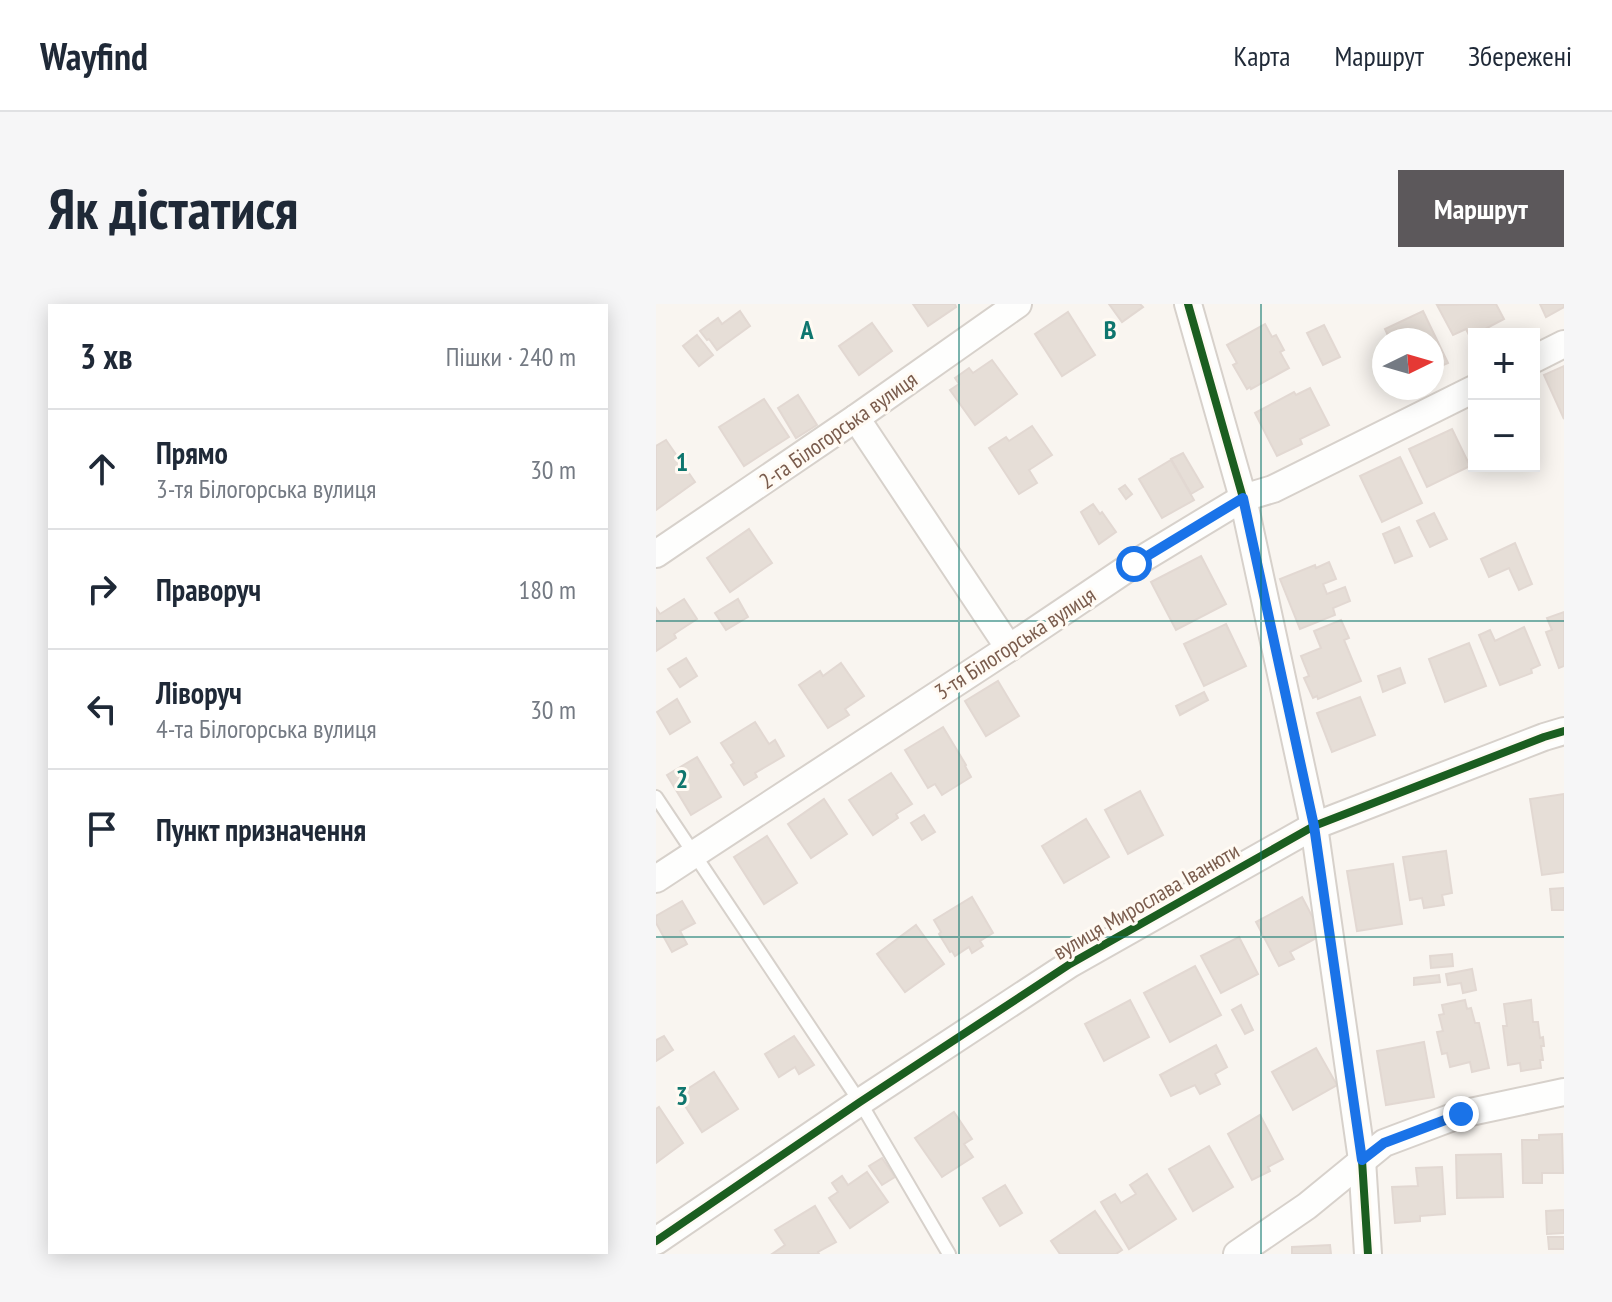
<!DOCTYPE html>
<html lang="uk">
<meta charset="utf-8">
<style>
body{margin:0;font-family:"PT Sans Narrow",sans-serif;background:#f6f6f7;color:#1f2937}
.controls{position:absolute;right:24px;top:24px;display:grid;overflow:hidden;border-radius:0px;box-shadow:0 4px 20px #0003}
.controls button{width:72px;height:72px;display:grid;place-items:center;padding:0;border:0;border-bottom:2px solid #e0e1e3;background:#fff;color:#1f2937;font:40px sans-serif}
.compass{position:absolute;left:716px;top:24px;width:72px;height:72px;border-radius:50%;background:#fff;box-shadow:0 4px 20px #0003;rotate:85deg}
.stop{position:absolute;width:24px;height:24px;margin:-18px;border:6px solid #1a73e8;border-radius:50%;background:#fff}
.stop.end{background:#1a73e8;border-color:#fff;box-shadow:0 2px 8px #0008}
.list{margin:0;padding:0;list-style:none}
h2{display:flex;justify-content:space-between;align-items:center;height:104px;margin:0;padding:0 32px;font-size:34px}
h2 small{font-size:26px;font-weight:400;color:#747a83}
.list li{display:grid;grid-template-columns:52px 1fr auto;gap:24px;align-items:center;box-sizing:border-box;height:120px;padding:0 32px;border-top:2px solid #e0e1e3}
.list b{display:block;font-size:30px;white-space:nowrap}
.list p{margin:0;font-size:26px;white-space:nowrap;color:#747a83}
.list em{font-size:26px;font-style:normal;color:#747a83}
.icon{flex:none;width:44px;height:44px;fill:none;stroke:currentColor;stroke-width:2;stroke-linecap:round;stroke-linejoin:round}
.map{position:relative;flex:none;width:908px;height:950px;overflow:hidden;border-radius:0px}
header{display:flex;align-items:center;gap:48px;box-sizing:border-box;height:112px;padding:0 40px;background:#fff;border-bottom:2px solid #e0e1e3}
header strong{font-size:38px}
nav{display:flex;gap:44px;margin-inline-start:auto;font-size:28px}
.intro{display:flex;align-items:center;justify-content:space-between;box-sizing:border-box;height:192px;padding:0 48px}
h1{margin:0;font-size:56px}
.button{padding:20px 36px;border-radius:0px;background:#5c585b;color:#fff;font-size:28px;font-weight:700}
main{display:flex;gap:48px;padding:0 48px}
aside{flex:1;background:#fff;border-radius:0px;box-shadow:0 4px 20px #0003}
.map>svg:first-child{display:block}
.building{fill:#e6ded7;stroke:#e2d8d2;stroke-width:2}
.lines{fill:none;stroke-linecap:round;stroke-linejoin:round}
.lane-casing{stroke:#d7d1cb;stroke-width:16}
.street-casing{stroke:#d7d1cb;stroke-width:30}
.lane{stroke:#fefefd;stroke-width:12}
.street{stroke:#fefefd;stroke-width:26}
.cycleway-casing{stroke:#fffaf3;stroke-width:13}
.cycleway{stroke:#1b5e20;stroke-width:8}
.route{stroke:#1a73e8;stroke-width:10}
.grid{fill:none;stroke:#0f766e;stroke-width:2;stroke-opacity:0.55}
.labels{text-anchor:middle;dominant-baseline:central;stroke-width:6;stroke-linejoin:round;paint-order:stroke}
.street-label{font-size:22px;fill:#7a5c4d;stroke:#fffaf3}
.grid-label{font-size:26px;text-anchor:middle;font-weight:bold;fill:#0f766e;stroke:#fffaf3;stroke-width:6;stroke-linejoin:round;paint-order:stroke}
</style>
<header>
<strong>Wayfind</strong>
<nav><a>Карта</a><a>Маршрут</a><a>Збережені</a></nav>
</header>
<div class="intro"><h1>Як дістатися</h1><a class="button">Маршрут</a></div>
<main>
<aside>
<h2>3 хв<small>Пішки · 240 m</small></h2>
<ul class="list">
<li><svg class="icon" aria-label="ahead" viewBox="0 0 24 24"><path d="M12 20V5M6 11l6-6 6 6"/></svg><div><b>Прямо</b><p>3-тя Білогорська вулиця</p></div><em>30 m</em></li>
<li><svg class="icon" aria-label="right" viewBox="0 0 24 24"><path d="M7 20v-9h11M14 6l5 5-5 5"/></svg><div><b>Праворуч</b></div><em>180 m</em></li>
<li><svg class="icon" aria-label="left" viewBox="0 0 24 24"><path d="M17 20v-9H6M10 6l-5 5 5 5"/></svg><div><b>Ліворуч</b><p>4-та Білогорська вулиця</p></div><em>30 m</em></li>
<li><svg class="icon" aria-label="arrive" viewBox="0 0 24 24"><path d="M6 21V4h12l-3 4 3 4H6"/></svg><div><b>Пункт призначення</b></div></li>
</ul>
</aside>
<div class="map">
<svg width="908" height="950" viewBox="0 0 908 950">
<rect width="100%" height="100%" fill="#f9f5f0"/>
<g class="building">
<polygon points="257,0 299,0 300,3 272,22"/>
<polygon points="453,0 484,0 487,3 466,18"/>
<polygon points="840,0 848,15 814,33 810,25 797,31 781,1"/>
<polygon points="884,0 908,0 908,3 890,13"/>
<polygon points="84,7 94,22 61,46 53,35 51,36 44,27 62,14 66,20"/>
<polygon points="767,7 792,59 776,66 776,36 734,36 729,25"/>
<polygon points="412,8 439,51 406,72 379,30"/>
<polygon points="216,19 236,47 203,71 183,42"/>
<polygon points="609,20 616,33 620,31 628,46 624,48 633,64 595,85 594,83 591,85 577,61 581,59 571,41"/>
<polygon points="668,21 684,53 667,61 651,29"/>
<polygon points="41,31 57,51 43,62 27,42"/>
<polygon points="336,56 361,90 319,121 294,86 303,80 299,74 313,64 317,69"/>
<polygon points="908,62 908,115 888,71"/>
<polygon points="654,84 673,121 644,135 646,140 621,152 599,109 638,88 640,91"/>
<polygon points="142,91 161,121 140,134 122,104"/>
<polygon points="108,95 133,133 88,162 63,123"/>
<polygon points="376,122 396,151 373,166 381,179 363,190 333,144 350,133 353,137"/>
<polygon points="796,125 814,162 771,183 753,145"/>
<polygon points="10,136 39,178 0,206 0,142"/>
<polygon points="527,149 547,183 535,190 515,155"/>
<polygon points="744,153 766,199 726,218 704,172"/>
<polygon points="515,156 538,196 506,214 483,175"/>
<polygon points="469,181 476,190 470,195 463,185"/>
<polygon points="437,200 444,210 446,208 460,228 443,240 425,208"/>
<polygon points="778,209 791,235 774,243 761,217"/>
<polygon points="743,223 756,252 739,259 727,230"/>
<polygon points="93,225 116,259 74,288 51,254"/>
<polygon points="859,239 876,280 863,286 853,264 833,273 825,255"/>
<polygon points="545,252 570,300 520,326 495,278"/>
<polygon points="673,258 680,275 667,280 671,290 689,283 694,297 677,304 679,311 644,325 624,275 659,261 660,264"/>
<polygon points="28,295 41,315 18,330 20,334 0,347 0,304 4,310"/>
<polygon points="82,295 92,313 70,326 59,309"/>
<polygon points="908,308 908,362 903,364 890,328 896,326 891,314"/>
<polygon points="685,316 693,334 688,336 705,377 662,395 661,392 657,394 648,374 653,372 645,352 665,344 658,327"/>
<polygon points="570,320 590,362 548,382 528,340"/>
<polygon points="868,323 884,361 875,365 876,369 844,381 823,331 834,326 839,337"/>
<polygon points="813,339 830,382 789,398 773,355"/>
<polygon points="30,354 41,372 24,383 12,365"/>
<polygon points="185,359 208,392 189,405 193,411 172,424 143,381 164,367 167,372"/>
<polygon points="744,364 749,379 727,388 722,372"/>
<polygon points="342,377 363,412 330,432 309,397"/>
<polygon points="548,388 552,396 524,411 520,402"/>
<polygon points="704,393 719,431 676,448 661,409"/>
<polygon points="21,395 34,418 14,430 1,408"/>
<polygon points="99,418 113,440 119,436 128,452 99,469 101,473 88,481 75,461 78,459 65,439"/>
<polygon points="287,423 310,461 309,462 315,473 286,491 279,480 272,484 249,446"/>
<polygon points="41,453 65,493 35,511 11,471"/>
<polygon points="235,469 256,500 240,510 242,514 217,531 193,496"/>
<polygon points="484,487 507,531 472,550 449,506"/>
<polygon points="908,490 908,568 886,571 874,495"/>
<polygon points="168,495 191,530 155,554 132,520"/>
<polygon points="268,511 279,528 266,536 255,519"/>
<polygon points="430,515 453,553 408,579 386,542"/>
<polygon points="111,532 141,579 108,600 78,553"/>
<polygon points="790,547 796,589 786,591 788,601 768,604 766,594 754,596 747,553"/>
<polygon points="737,560 746,620 701,627 691,567"/>
<polygon points="908,584 908,606 896,606 894,585"/>
<polygon points="316,593 337,629 324,637 327,642 316,649 313,643 299,652 296,647 294,648 283,630 285,628 278,616"/>
<polygon points="646,593 666,631 634,648 638,655 623,662 600,618"/>
<polygon points="26,597 39,619 24,627 31,640 16,648 0,619 0,612"/>
<polygon points="260,621 288,660 249,688 221,650"/>
<polygon points="583,633 602,670 565,689 545,652"/>
<polygon points="796,650 797,662 775,664 774,652"/>
<polygon points="539,662 565,711 514,738 488,689"/>
<polygon points="816,665 820,686 807,689 805,679 792,681 790,670"/>
<polygon points="783,671 784,678 758,681 758,674"/>
<polygon points="474,696 493,733 448,757 429,720"/>
<polygon points="809,696 811,705 815,704 819,719 823,719 833,764 816,768 814,758 794,763 791,749 786,750 781,728 787,727 783,711 788,710 786,701"/>
<polygon points="875,696 877,718 882,718 884,734 887,733 888,742 885,742 887,756 884,756 885,764 865,767 864,759 852,761 847,722 851,722 848,700"/>
<polygon points="585,701 597,726 589,730 576,706"/>
<polygon points="8,732 17,746 0,757 0,736"/>
<polygon points="138,732 158,761 143,770 139,763 123,773 109,750"/>
<polygon points="768,738 778,793 730,801 721,747"/>
<polygon points="560,741 571,763 559,770 564,780 544,790 539,781 515,792 504,771"/>
<polygon points="660,744 681,781 637,806 616,768"/>
<polygon points="58,768 82,805 46,828 22,791"/>
<polygon points="3,803 27,839 0,859 0,805"/>
<polygon points="298,808 316,835 308,840 317,853 286,873 259,834"/>
<polygon points="604,811 627,855 612,863 614,867 596,876 572,830"/>
<polygon points="906,830 907,869 886,869 886,879 867,879 866,836 883,836 883,831"/>
<polygon points="553,842 577,883 537,907 513,865"/>
<polygon points="845,850 847,893 801,894 800,851"/>
<polygon points="226,854 239,873 226,881 213,862"/>
<polygon points="786,863 789,910 764,912 764,917 739,919 736,883 762,882 760,864"/>
<polygon points="211,868 232,898 194,924 173,894 182,888 176,879 186,872 192,881"/>
<polygon points="491,870 520,915 473,945 445,898 459,890 465,899 480,890 474,881"/>
<polygon points="349,881 366,909 344,922 327,894"/>
<polygon points="159,902 180,938 162,948 163,950 116,950 129,941 119,926"/>
<polygon points="908,906 908,929 891,930 890,907"/>
<polygon points="439,907 466,946 460,950 404,950 395,937"/>
<polygon points="892,933 908,933 908,945 893,945"/>
<polygon points="674,941 675,950 636,950 636,943"/>
</g>
<g class="lines">
<g class="lane-casing">
<polyline id="lane" points="0,493 204,798 293,950"/>
</g>
<g class="street-casing">
<g id="street">
<polyline points="532,0 587,194 658,522 706,856 712,950"/>
<polyline points="878,55 908,40"/>
<polyline points="200,114 353,344"/>
<polyline points="0,250 200,114 362,0"/>
<polyline points="0,575 353,344 478,260 587,194 617,185 818,85"/>
<polyline points="0,937 204,798 414,660 658,522 888,433 908,427"/>
<polyline points="581,950 651,902 728,839 805,810 908,788"/>
</g>
</g>
<use href="#lane" class="lane"/>
<use href="#street" class="street"/>
<g class="cycleway-casing">
<g id="cycleway">
<polyline points="532,0 587,194 658,522 706,856 712,950"/>
<polyline points="0,937 204,798 414,660 658,522 888,433 908,427"/>
</g>
</g>
<use href="#cycleway" class="cycleway"/>
</g>
<g class="lines">
<polyline class="route" points="478,260 587,194 658,522 706,856 728,839 805,810"/>
</g>
<path class="grid" d="M303,0V950M605,0V950M0,317H908M0,633H908"/>
<g class="labels">
<g class="street-label">
<text transform="translate(182 126) rotate(-35)">2-га Білогорська вулиця</text>
<text transform="translate(359 339) rotate(-33)">3-тя Білогорська вулиця</text>
<text transform="translate(490 597) rotate(-30)">вулиця Мирослава Іванюти</text>
</g>
</g>
<g class="grid-label">
<text x="151" y="35">A</text>
<text x="454" y="35">B</text>
<text x="26" y="167">1</text>
<text x="26" y="484">2</text>
<text x="26" y="801">3</text>
</g>
</svg>
<div class="controls">
<button>+</button>
<button>−</button>
</div>
<svg class="compass" viewBox="-18 -18 36 36"><path d="M0-13l5 13h-10z" fill="#e53935"/><path d="M0 13l5-13h-10z" fill="#747a83"/></svg>
<div class="stop" style="left:478px;top:260px"></div>
<div class="stop end" style="left:805px;top:810px"></div>
</div>
</main>
